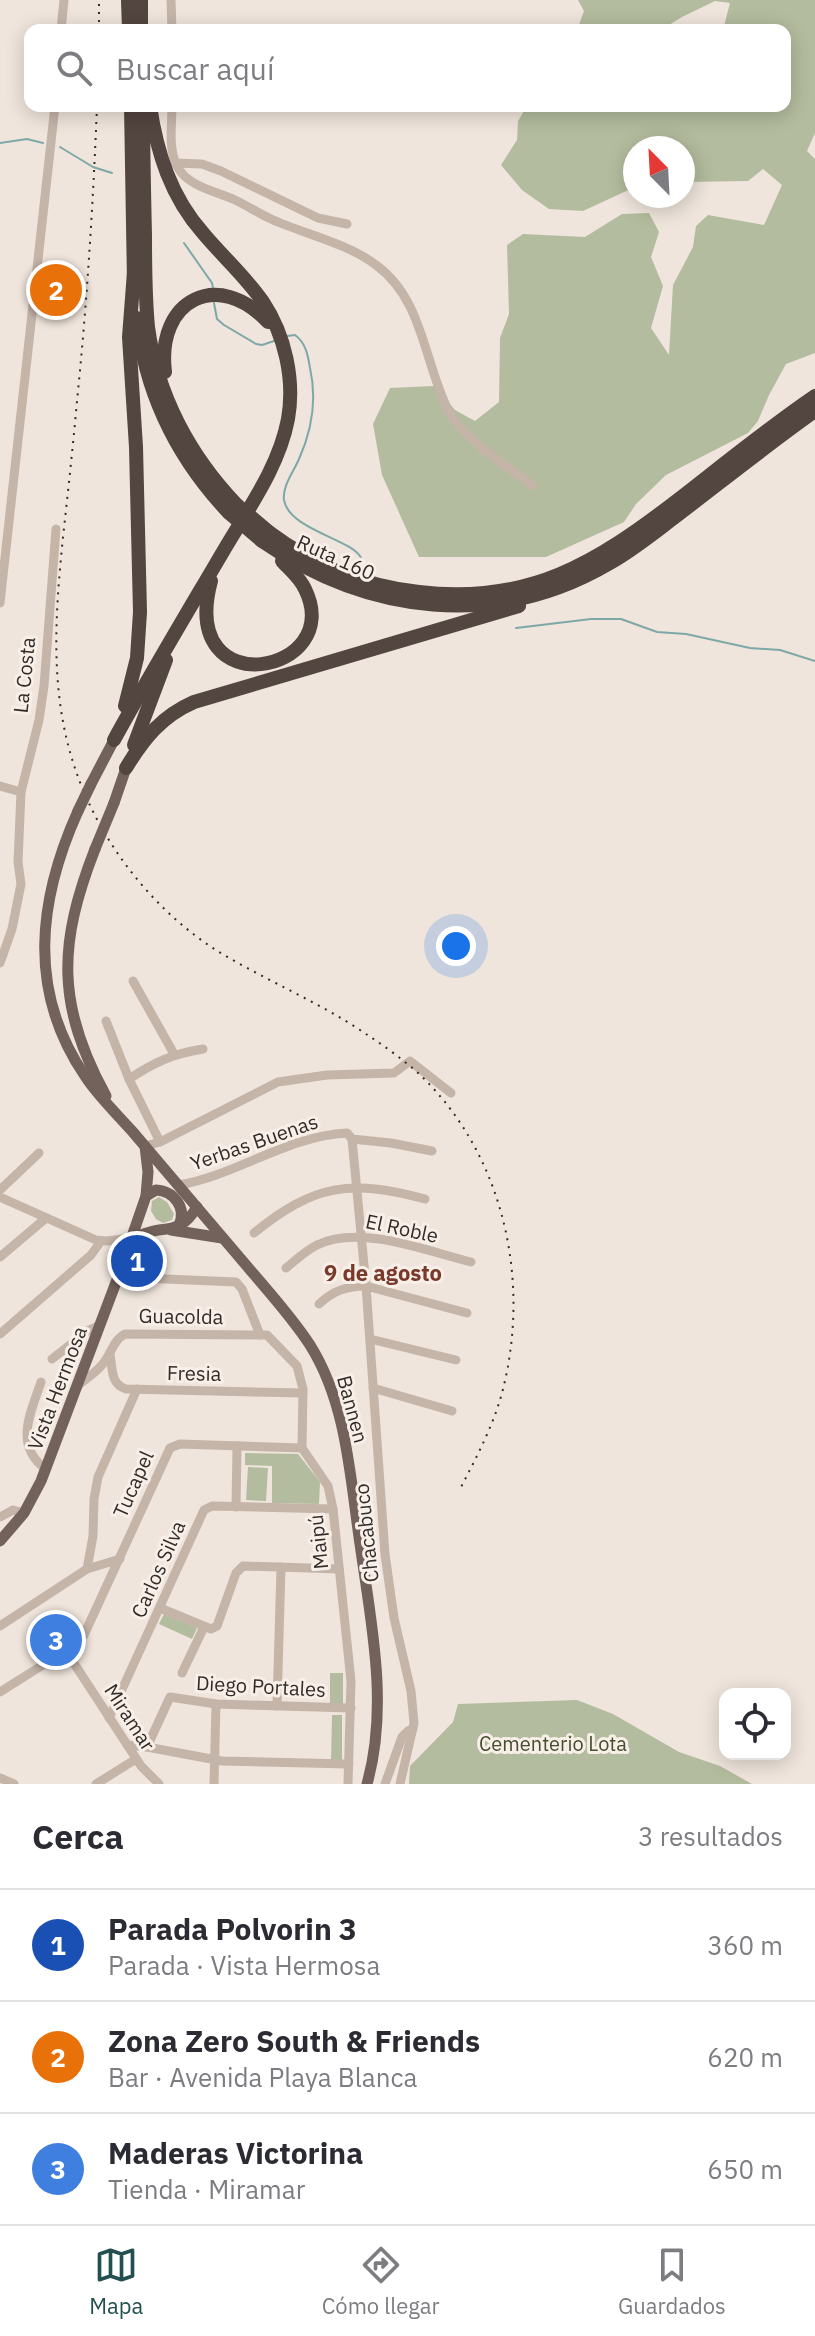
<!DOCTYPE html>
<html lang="es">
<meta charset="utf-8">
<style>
body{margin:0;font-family:"IBM Plex Sans",sans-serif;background:#f2f2f3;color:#2b2b33}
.controls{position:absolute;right:24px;bottom:24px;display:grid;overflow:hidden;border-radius:16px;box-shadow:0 4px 20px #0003}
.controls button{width:72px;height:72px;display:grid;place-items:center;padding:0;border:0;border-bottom:2px solid #e1e1e2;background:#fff;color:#2b2b33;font:40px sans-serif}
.compass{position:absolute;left:623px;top:136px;width:72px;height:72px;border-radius:50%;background:#fff;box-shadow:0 4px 20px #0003;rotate:336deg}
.you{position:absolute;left:456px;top:946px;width:28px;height:28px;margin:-20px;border:6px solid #fff;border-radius:50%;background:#1a73e8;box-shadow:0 0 0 12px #1a73e833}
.badge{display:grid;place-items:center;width:52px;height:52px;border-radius:50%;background:#234f50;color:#fff;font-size:26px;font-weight:700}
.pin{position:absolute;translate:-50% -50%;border:4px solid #fff;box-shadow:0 2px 8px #0006}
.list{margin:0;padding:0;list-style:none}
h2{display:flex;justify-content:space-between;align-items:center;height:104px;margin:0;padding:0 32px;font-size:34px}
h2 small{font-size:26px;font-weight:400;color:#7c7c81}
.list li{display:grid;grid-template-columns:52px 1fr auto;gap:24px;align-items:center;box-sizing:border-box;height:112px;padding:0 32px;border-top:2px solid #e1e1e2}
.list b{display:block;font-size:30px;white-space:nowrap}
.list p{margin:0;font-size:26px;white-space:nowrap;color:#7c7c81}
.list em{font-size:26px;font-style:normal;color:#7c7c81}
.icon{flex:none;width:44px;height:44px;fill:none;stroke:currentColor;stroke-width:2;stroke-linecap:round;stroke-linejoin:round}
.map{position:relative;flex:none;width:815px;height:1784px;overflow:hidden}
.search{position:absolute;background:#fff;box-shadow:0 4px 20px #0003;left:24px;right:24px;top:24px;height:88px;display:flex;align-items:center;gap:20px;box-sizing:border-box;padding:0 28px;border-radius:16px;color:#7c7c81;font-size:30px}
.sheet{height:440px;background:#fff}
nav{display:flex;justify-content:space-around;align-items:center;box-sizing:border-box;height:112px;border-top:2px solid #e1e1e2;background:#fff;font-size:22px;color:#7c7c81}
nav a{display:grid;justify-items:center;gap:4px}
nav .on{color:#234f50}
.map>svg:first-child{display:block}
.green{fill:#b3bc9e}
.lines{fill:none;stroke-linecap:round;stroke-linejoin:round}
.stream{stroke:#7ea8a8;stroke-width:2}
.minor{stroke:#c5b5a9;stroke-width:9}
.major{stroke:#73625b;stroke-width:11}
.highway{stroke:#534540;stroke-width:14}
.rail{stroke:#332b28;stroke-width:2;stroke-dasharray:2 6;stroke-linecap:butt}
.major-bridge{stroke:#73625b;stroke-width:11}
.highway-bridge{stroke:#534540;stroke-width:14}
.labels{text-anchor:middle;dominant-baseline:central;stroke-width:6;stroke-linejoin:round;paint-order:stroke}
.street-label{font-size:20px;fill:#332b28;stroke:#f7efe8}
.park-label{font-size:20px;fill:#454f2f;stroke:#f7efe8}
.neighbourhood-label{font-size:22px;font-weight:bold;fill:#79392b;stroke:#f7efe8}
</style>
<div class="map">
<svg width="815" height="1784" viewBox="0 0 815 1784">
<rect width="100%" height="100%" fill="#efe5dc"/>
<g class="green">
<polygon points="578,0 815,0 815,133 807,151 815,159 815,353 786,364 769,395 758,421 748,433 666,475 636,504 624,522 546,557 419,557 382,475 373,424 390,388 434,386 455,410 475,421 499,402 500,338 509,314 507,245 523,234 585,237 622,214 649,213 659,232 651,257 663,286 651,328 669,355 673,285 693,247 696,226 708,215 764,225 782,185 763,169 748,181 683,182 683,148 635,148 635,187 583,211 549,209 522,190 501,165 517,140 518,121 527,106 785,106 785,30 723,30 730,3 715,1 682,17 661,30 577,30 584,11"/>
<polygon points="159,1197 167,1202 174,1214 172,1220 163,1223 156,1219 151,1211 152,1201"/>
<polygon points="245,1453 298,1454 320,1482 319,1504 272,1503 272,1466 245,1465"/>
<polygon points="248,1467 268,1468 266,1501 246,1500"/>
<polygon points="164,1614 197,1628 192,1639 159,1624"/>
<rect x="330" y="1673" width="13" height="33"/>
<polygon points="577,1700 613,1714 679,1752 720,1766 752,1784 409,1784 410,1766 453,1722 458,1704"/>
<polygon points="332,1715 342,1715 342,1762 331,1762"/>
</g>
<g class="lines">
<g class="stream">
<polyline points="0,143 27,139 43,143"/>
<polyline points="60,147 93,167 112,173"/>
<polyline points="184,243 212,283 213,288"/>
<polyline points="214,303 217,319 224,325 256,344 262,345 274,341"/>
<path d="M287,336L295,335C306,343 308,356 310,368C317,399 312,430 299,459C294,471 282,486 284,500C289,530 354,540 361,558"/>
<polyline points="516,628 591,619 621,619 657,632 686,634 750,648 780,650 815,661"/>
</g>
<g class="minor">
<polyline points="171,0 172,30"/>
<polyline points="61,30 64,0"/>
<path d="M172,106C172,124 168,149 177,166C187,186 214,191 233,199C246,205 258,213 271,219C304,234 347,243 376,265C423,299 424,362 448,410C463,439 507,466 533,486"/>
<polyline points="175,163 202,164 221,171 318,218 347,224"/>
<polyline points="0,603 55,106"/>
<polyline points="0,786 21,792"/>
<polyline points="0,963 12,929 21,884 18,862 21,792 39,720 44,686 56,529"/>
<polyline points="133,981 174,1054"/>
<polyline points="106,1021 129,1079 160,1142"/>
<path d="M129,1079C155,1062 172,1054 203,1049"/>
<polyline points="352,1139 366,1286 385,1554 394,1618 411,1691 414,1723 400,1784"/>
<polyline points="145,1146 160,1142 278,1082 327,1075 394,1073 410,1061 451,1093"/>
<path d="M179,1185C237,1175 287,1136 347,1133L352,1139L391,1143L432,1151"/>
<polyline points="0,1190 39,1153"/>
<polyline points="0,1197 96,1240 106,1241 132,1238"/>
<path d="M254,1233C314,1184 351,1179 425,1199"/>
<polyline points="0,1257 46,1218"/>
<path d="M286,1268C296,1260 305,1251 317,1245C360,1224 426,1251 471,1262"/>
<polyline points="118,1277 236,1282 242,1289 260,1335"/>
<path d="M319,1304C333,1291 346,1286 366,1286L467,1313"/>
<polyline points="0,1334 91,1255 101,1241"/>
<polyline points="370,1339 456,1360"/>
<path d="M110,1355C113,1369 110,1384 126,1389L303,1393"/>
<polyline points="52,1359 89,1330 100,1325"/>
<path d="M41,1382C31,1412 13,1446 46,1469"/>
<path d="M77,1386C86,1379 95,1373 102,1365C111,1355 113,1340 125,1334L267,1335L297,1366L303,1389L302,1448L328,1486L333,1509L351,1681L348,1784"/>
<polyline points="373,1388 452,1411"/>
<polyline points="236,1507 237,1446"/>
<polyline points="0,1517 13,1510 24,1513"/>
<polyline points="87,1569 93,1536 94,1499 98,1477 137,1389"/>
<polyline points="160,1608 211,1629 217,1626 236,1573 243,1566 339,1569"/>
<polyline points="0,1626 87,1569 120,1559"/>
<polyline points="66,1651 141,1766 159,1784"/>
<polyline points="182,1673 204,1627"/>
<polyline points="0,1692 76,1644 84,1635 170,1448 180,1444 302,1448"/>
<polyline points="277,1706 281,1567"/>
<polyline points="109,1718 204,1510 212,1506 333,1509"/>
<polyline points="127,1745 147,1747 222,1761 349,1764"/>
<polyline points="147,1747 170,1697 216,1704 351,1708"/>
<polyline points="0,1778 14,1784"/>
<polyline points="96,1784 136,1759"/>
<polyline points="214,1784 216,1704"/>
<polyline points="385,1784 402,1737 408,1731 413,1729"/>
</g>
<g class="major">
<polyline points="91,784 114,740"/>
<polyline points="114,803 126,768"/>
<path d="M78,811C38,900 27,991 85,1076C98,1096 116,1113 132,1131C170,1176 208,1220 246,1265C268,1291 292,1317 310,1345C347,1404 350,1477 360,1544C371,1622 389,1706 367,1784"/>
<path d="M95,849C58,944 56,1005 106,1096"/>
<path d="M146,1196L156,1190C174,1191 187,1208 179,1225"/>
<polyline points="171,1230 222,1238"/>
<path d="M132,1238C141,1235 150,1231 159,1230C178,1228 186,1225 197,1207"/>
<polyline points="0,1541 24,1513 41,1481 118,1277 146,1196 148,1172 145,1146"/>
</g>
<g class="highway">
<polyline points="128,0 129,30"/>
<polyline points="141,0 141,30"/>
<polyline points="131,106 134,282"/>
<path d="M143,106C143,149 144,192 145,235C145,266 145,296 148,327C157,395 190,456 237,505"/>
<path d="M137,318C145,393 177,458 229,513"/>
<path d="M165,372C156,300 218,268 268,322"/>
<path d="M269,532C313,565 365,586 419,592C529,605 596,563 679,499C724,464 768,428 815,396"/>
<path d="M262,541C368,614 496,630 610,563C633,550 654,533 675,517C721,482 767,445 815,411"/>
<path d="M211,581C177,707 347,674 305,589C300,578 290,570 282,561"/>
<polyline points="125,706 137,658 140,612 136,447 129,337 134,272"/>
<path d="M114,740C149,676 187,613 224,550C248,509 279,467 288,419C295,380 285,335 263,302C246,277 223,257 203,233C171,197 157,153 150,106"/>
<polyline points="134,745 166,660"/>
<path d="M126,768C144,738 162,716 194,702L519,606"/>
</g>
<g class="rail">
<polyline points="99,30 99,0"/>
<path d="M97,106C93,205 87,303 77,401C73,446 68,492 63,537C55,617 49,696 77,774C102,845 155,912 219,952C267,981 319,1002 366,1034C383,1045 401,1058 417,1072C503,1152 531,1278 503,1389C494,1425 476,1458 459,1491"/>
</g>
<g class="major-bridge">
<polyline points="78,811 91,784"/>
<polyline points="95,849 114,803"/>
</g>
<g class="highway-bridge">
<polyline points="237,505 269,532"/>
<polyline points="229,513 262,541"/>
</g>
</g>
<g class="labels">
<g class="street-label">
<text transform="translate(336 557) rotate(24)">Ruta 160</text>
<text transform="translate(24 675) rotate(-84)">La Costa</text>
<text transform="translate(254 1142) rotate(-19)">Yerbas Buenas</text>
<text transform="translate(402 1228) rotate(12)">El Roble</text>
<text transform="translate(181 1316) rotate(1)">Guacolda</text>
<text transform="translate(194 1373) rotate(1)">Fresia</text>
<text transform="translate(57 1388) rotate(-69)">Vista Hermosa</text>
<text transform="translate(353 1409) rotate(75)">Bannen</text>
<text transform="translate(133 1484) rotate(-66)">Tucapel</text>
<text transform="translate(366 1533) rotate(-96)">Chacabuco</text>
<text transform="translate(318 1542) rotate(-96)">Maipú</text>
<text transform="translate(158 1569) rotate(-66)">Carlos Silva</text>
<text transform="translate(261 1686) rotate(3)">Diego Portales</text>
<text transform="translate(130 1717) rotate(57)">Miramar</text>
</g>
<g class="park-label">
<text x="553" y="1743">Cementerio Lota</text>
</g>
<g class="neighbourhood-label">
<text x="383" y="1272">9 de agosto</text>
</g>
</g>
</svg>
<div class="controls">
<button><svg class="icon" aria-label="locate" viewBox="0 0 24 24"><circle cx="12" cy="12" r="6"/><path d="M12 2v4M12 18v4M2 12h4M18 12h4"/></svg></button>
</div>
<svg class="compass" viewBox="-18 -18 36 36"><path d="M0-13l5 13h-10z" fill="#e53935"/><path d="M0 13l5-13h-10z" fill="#7c7c81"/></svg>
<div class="you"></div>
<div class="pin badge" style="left:137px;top:1261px;background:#1a4fb4">1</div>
<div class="pin badge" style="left:56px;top:290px;background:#e8710a">2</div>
<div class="pin badge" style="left:56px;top:1640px;background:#3f7fe0">3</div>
<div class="search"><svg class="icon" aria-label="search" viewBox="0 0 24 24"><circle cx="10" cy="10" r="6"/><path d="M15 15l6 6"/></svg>Buscar aquí</div>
</div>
<section class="sheet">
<h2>Cerca<small>3 resultados</small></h2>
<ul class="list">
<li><span class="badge" style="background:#1a4fb4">1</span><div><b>Parada Polvorin 3</b><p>Parada · Vista Hermosa</p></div><em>360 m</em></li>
<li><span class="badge" style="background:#e8710a">2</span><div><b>Zona Zero South &amp; Friends</b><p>Bar · Avenida Playa Blanca</p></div><em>620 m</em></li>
<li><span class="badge" style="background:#3f7fe0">3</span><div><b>Maderas Victorina</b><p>Tienda · Miramar</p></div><em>650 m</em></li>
</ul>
</section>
<nav>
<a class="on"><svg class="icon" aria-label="map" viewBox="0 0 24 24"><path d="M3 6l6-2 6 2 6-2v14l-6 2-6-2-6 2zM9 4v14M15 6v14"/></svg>Mapa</a>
<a><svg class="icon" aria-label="directions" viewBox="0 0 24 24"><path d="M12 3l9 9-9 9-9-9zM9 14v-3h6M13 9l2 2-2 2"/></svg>Cómo llegar</a>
<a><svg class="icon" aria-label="saved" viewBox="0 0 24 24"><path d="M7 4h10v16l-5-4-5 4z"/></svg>Guardados</a>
</nav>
